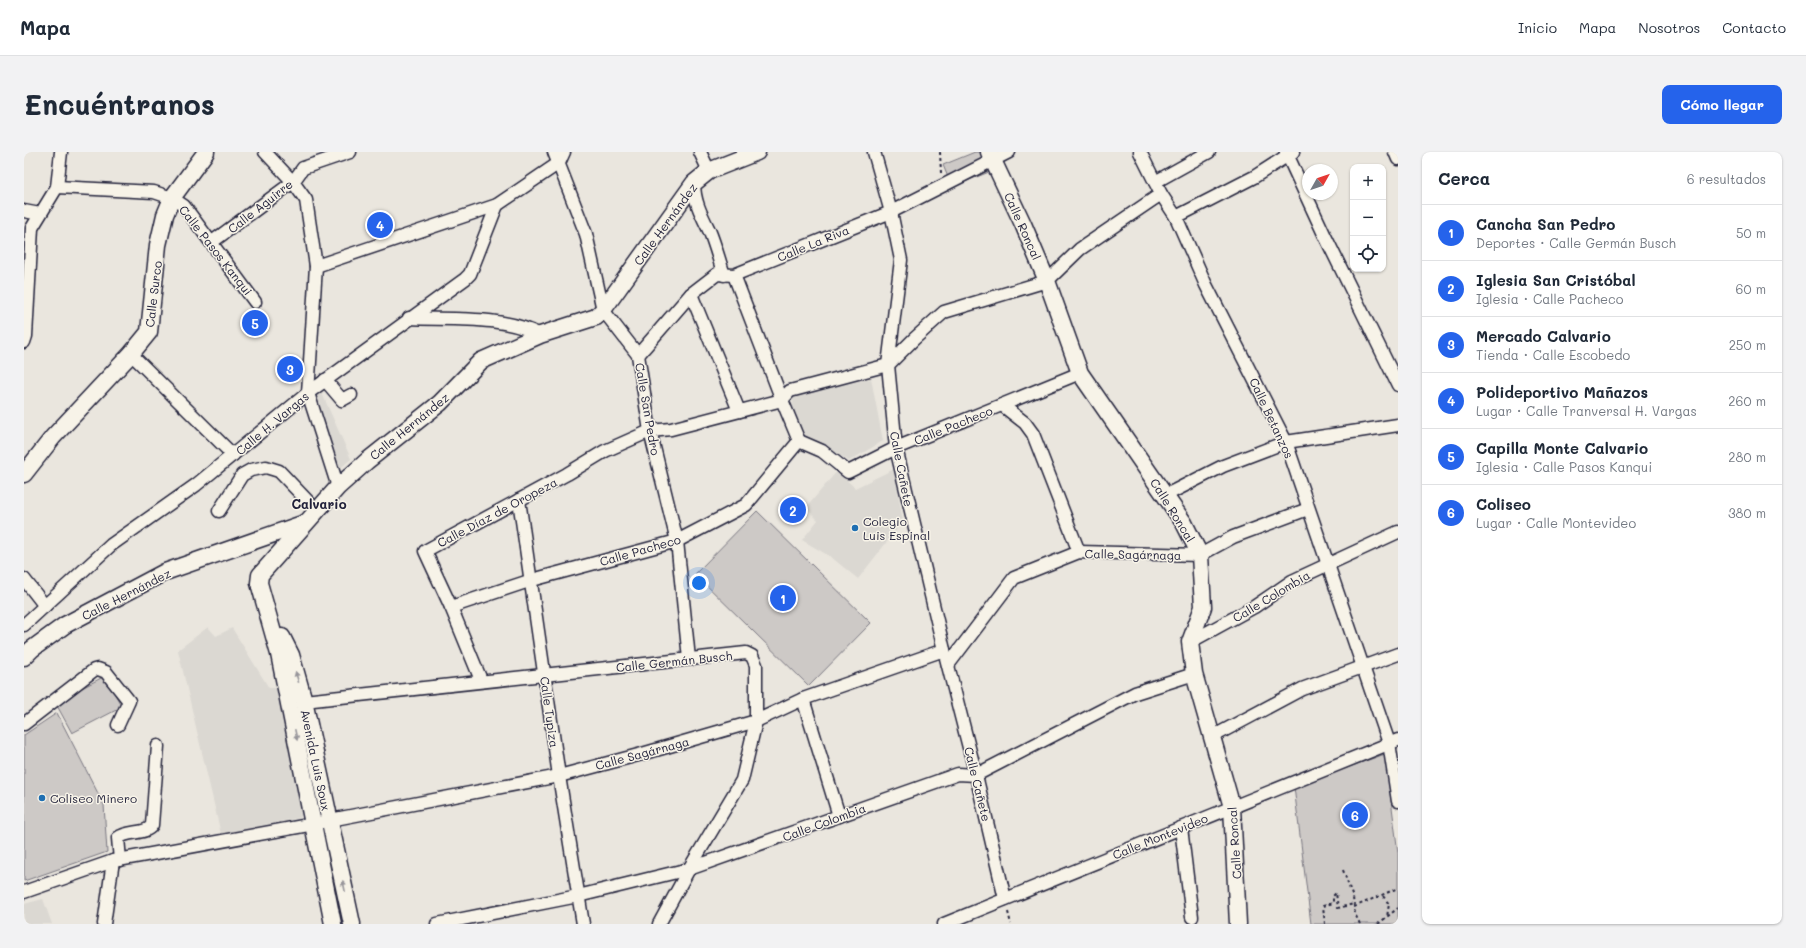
<!DOCTYPE html>
<html lang="es">
<meta charset="utf-8">
<style>
body{margin:0;font-family:Mali,sans-serif;background:#f2f2f3;color:#1f2937}
.controls{position:absolute;right:12px;top:12px;display:grid;overflow:hidden;border-radius:8px;box-shadow:0 1px 3px #0004}
.controls button{width:36px;height:36px;display:grid;place-items:center;padding:0;border:0;border-bottom:1px solid #e0e1e3;background:#fff;color:#1f2937;font:20px sans-serif}
.compass{position:absolute;left:1278px;top:12px;width:36px;height:36px;border-radius:50%;background:#fff;box-shadow:0 1px 3px #0004;rotate:50deg}
.you{position:absolute;left:675px;top:431px;width:14px;height:14px;margin:-10px;border:3px solid #fff;border-radius:50%;background:#1a73e8;box-shadow:0 0 0 6px #1a73e833}
.badge{display:grid;place-items:center;width:26px;height:26px;border-radius:50%;background:#2563eb;color:#fff;font-size:13px;font-weight:700}
.pin{position:absolute;translate:-50% -50%;border:2px solid #fff;box-shadow:0 1px 4px #0006}
.list{margin:0;padding:0;list-style:none}
h2{display:flex;justify-content:space-between;align-items:center;height:52px;margin:0;padding:0 16px;font-size:17px}
h2 small{font-size:13px;font-weight:400;color:#747a83}
.list li{display:grid;grid-template-columns:26px 1fr auto;gap:12px;align-items:center;box-sizing:border-box;height:56px;padding:0 16px;border-top:1px solid #e0e1e3}
.list b{display:block;font-size:15px;white-space:nowrap}
.list p{margin:0;font-size:13px;white-space:nowrap;color:#747a83}
.list em{font-size:13px;font-style:normal;color:#747a83}
.icon{flex:none;width:22px;height:22px;fill:none;stroke:currentColor;stroke-width:2;stroke-linecap:round;stroke-linejoin:round}
.map{position:relative;flex:none;width:1374px;height:772px;overflow:hidden;border-radius:8px}
header{display:flex;align-items:center;gap:24px;box-sizing:border-box;height:56px;padding:0 20px;background:#fff;border-bottom:1px solid #e0e1e3}
header strong{font-size:19px}
nav{display:flex;gap:22px;margin-inline-start:auto;font-size:14px}
.intro{display:flex;align-items:center;justify-content:space-between;box-sizing:border-box;height:96px;padding:0 24px}
h1{margin:0;font-size:28px}
.button{padding:10px 18px;border-radius:8px;background:#2563eb;color:#fff;font-size:14px;font-weight:700}
main{display:flex;gap:24px;padding:0 24px}
aside{flex:1;background:#fff;border-radius:8px;box-shadow:0 1px 3px #0004}
.map>svg:first-child{display:block}
.built{fill:#dbd8d2}
.green{fill:#cdc9c6;stroke:#787680}
.lines{fill:none;stroke-linecap:round;stroke-linejoin:round}
.minor-casing{stroke:#22223b;stroke-width:15}
.major-casing{stroke:#22223b;stroke-width:19}
.path{stroke:#22223b;stroke-width:2;stroke-dasharray:3 3;stroke-linecap:butt}
.minor{stroke:#f7f3e8;stroke-width:12}
.major{stroke:#f7f3e8;stroke-width:16}
.oneway{fill:#97959a}
.poi-dot{fill:#1f6fb2;stroke:#f7f3e8;stroke-width:1.5}
.labels{text-anchor:middle;dominant-baseline:central;stroke-width:3;stroke-linejoin:round;paint-order:stroke}
.street-label{font-size:12px;fill:#22223b;stroke:#f7f3e8}
.poi-label{font-size:12px;fill:#22223b;stroke:#f7f3e8;text-anchor:start}
.neighbourhood-label{font-size:13px;font-weight:bold;fill:#22223b;stroke:#f7f3e8}
</style>
<header>
<strong>Mapa</strong>
<nav><a>Inicio</a><a>Mapa</a><a>Nosotros</a><a>Contacto</a></nav>
</header>
<div class="intro"><h1>Encuéntranos</h1><a class="button">Cómo llegar</a></div>
<main>
<div class="map">
<svg width="1374" height="772" viewBox="0 0 1374 772">
<rect width="100%" height="100%" fill="#eae6de"/>
<filter id="ink" filterUnits="userSpaceOnUse"><feTurbulence type="fractalNoise" baseFrequency=".025" numOctaves="2"/><feDisplacementMap in="SourceGraphic" scale="8" xChannelSelector="R" yChannelSelector="G"/><feConvolveMatrix kernelMatrix="1 2 1 2 8 2 1 2 1" color-interpolation-filters="sRGB"/></filter>
<g filter="url(#ink)">
<g class="built">
<polygon points="847,226 859,289 825,309 799,292 779,286 768,255 770,244"/>
<polygon points="297,239 327,307 315,317 291,244"/>
<polygon points="870,317 879,369 834,427 807,405 778,388 794,368 782,356 813,319 831,336"/>
<polygon points="184,475 192,484 208,476 245,536 257,536 278,661 276,666 197,682 154,498"/>
<polygon points="19,747 28,772 0,772 0,752"/>
</g>
<g class="green">
<polygon points="951,0 957,0 965,20 928,35 919,13"/>
<polygon points="733,359 847,471 785,534 671,422"/>
<polygon points="81,524 98,555 48,581 31,550"/>
<polygon points="33,561 80,653 83,700 0,729 0,583"/>
<polygon points="1361,602 1374,701 1374,772 1287,772 1270,635"/>
</g>
<g class="lines">
<g class="minor-casing">
<g id="minor">
<polyline points="241,0 269,30 282,48 292,114 284,241 314,335"/>
<polyline points="530,0 562,82 579,158 614,203 626,279 653,389 665,507"/>
<polyline points="676,0 685,19"/>
<polyline points="850,0 867,60 877,108 864,213 872,296 920,498 952,623 981,747"/>
<polyline points="1116,0 1137,42 1152,65 1182,133 1262,290 1365,591 1374,649"/>
<polyline points="1262,0 1300,82 1374,233"/>
<polyline points="1371,0 1374,7"/>
<polyline points="1131,30 1185,0"/>
<path d="M670,31C670,49 677,62 685,78C691,92 695,108 700,123"/>
<polyline points="33,35 130,40 148,46 160,54 231,150"/>
<polyline points="0,59 16,62"/>
<polyline points="1152,65 1230,25 1269,0"/>
<polyline points="188,90 269,30 279,16 326,0"/>
<polyline points="292,114 473,53 535,11 540,0"/>
<polyline points="667,142 715,259"/>
<path d="M385,166C426,168 479,163 516,183"/>
<polyline points="0,190 2,184 8,76 33,35 37,0"/>
<polyline points="107,202 209,303"/>
<polyline points="614,203 667,142 693,122 710,123 867,60 985,0"/>
<polyline points="301,228 318,248 327,243"/>
<polyline points="978,253 1001,271 1009,282 1055,400"/>
<polyline points="775,289 758,248 766,239 864,213 890,187 920,160 1023,129 1056,97 1137,42"/>
<polyline points="1142,343 1199,314 1262,290 1374,273"/>
<polyline points="495,348 535,624 559,772"/>
<polyline points="195,359 218,323 227,318 242,315 255,319 293,359"/>
<polyline points="0,427 21,454"/>
<polyline points="427,455 508,428 653,389 722,353 775,289 798,299 824,320 872,296 1056,221"/>
<polyline points="0,473 87,393 172,333 284,241 441,127 446,122 473,53"/>
<polyline points="1166,490 1230,455 1268,429 1374,380"/>
<polyline points="924,513 990,426 1055,400 1176,403 1209,385 1284,357"/>
<polyline points="457,528 427,455 401,399 543,322 581,299 626,279 647,277 758,248 710,123"/>
<polyline points="779,547 815,664"/>
<polyline points="280,549 722,501 728,504 732,513 732,569 718,628 665,717 635,772"/>
<polyline points="0,572 70,518 74,517 82,520 105,549 94,573"/>
<polyline points="1188,585 1278,537 1374,502"/>
<polyline points="1157,676 1168,765"/>
<path d="M96,708L94,686C104,678 122,683 128,673L134,594"/>
<polyline points="0,740 89,709 290,672 306,668 535,624 618,602 732,569 779,547 920,498"/>
<polyline points="80,772 89,709"/>
<polyline points="413,772 554,744 665,717 934,622 952,623 1111,541 1170,522"/>
<polyline points="920,772 1374,588"/>
</g>
</g>
<g class="major-casing">
<g id="major">
<polyline points="965,0 999,72 1023,129 1056,221 1160,371 1176,403 1179,455 1166,490 1170,522 1208,655 1214,772"/>
<polyline points="0,322 29,285 107,202 125,180 134,93 141,63 148,46 182,0"/>
<polyline points="258,485 267,503 280,549 328,772"/>
<polyline points="0,505 8,497 41,473 141,420 281,371"/>
<polyline points="309,772 255,502 235,431 236,423 314,335 343,309 416,251 457,209 516,183 572,165 579,158 670,31 685,19 733,0"/>
</g>
</g>
<g class="path">
<polyline points="916,0 917,21"/>
<polyline points="1319,718 1329,746 1331,762 1336,772"/>
<polyline points="1359,744 1365,752 1363,765"/>
<polyline points="1330,755 1374,736"/>
<polyline points="984,760 987,772"/>
<polyline points="1301,772 1299,754 1309,751 1309,744 1312,741 1314,756 1330,752"/>
<polyline points="1354,772 1374,756"/>
</g>
<use href="#minor" class="minor"/>
<use href="#major" class="major"/>
</g>
<defs><path id="oneway-solid" d="M-6-.8H1V-3.2L6.5 0L1 3.2V.8H-6Z"/></defs>
<g class="oneway">
<use href="#oneway-solid" transform="translate(273 525) rotate(-106)"/>
<use href="#oneway-solid" transform="translate(272 583) rotate(78)"/>
<use href="#oneway-solid" transform="translate(320 734) rotate(-102)"/>
</g>
</g>
<g class="poi-dot">
<circle cx="831" cy="376" r="4"/>
<circle cx="18" cy="646" r="4"/>
</g>
<g class="labels">
<g class="street-label">
<text transform="translate(236 54) rotate(-38)">Calle Aguirre</text>
<text transform="translate(641 72) rotate(-54)">Calle Hernández</text>
<text transform="translate(999 74) rotate(66)">Calle Roncal</text>
<text transform="translate(789 91) rotate(-22)">Calle La Riva</text>
<text transform="translate(192 98) rotate(52)">Calle Pasos Kanqui</text>
<text transform="translate(129 142) rotate(-83)">Calle Surco</text>
<text transform="translate(624 257) rotate(80)">Calle San Pedro</text>
<text transform="translate(1248 266) rotate(65)">Calle Betanzos</text>
<text transform="translate(248 271) rotate(-40)">Calle H. Vargas</text>
<text transform="translate(929 273) rotate(-22)">Calle Pacheco</text>
<text transform="translate(385 274) rotate(-39)">Calle Hernández</text>
<text transform="translate(878 317) rotate(79)">Calle Cañete</text>
<text transform="translate(1149 358) rotate(58)">Calle Roncal</text>
<text transform="translate(473 360) rotate(-28)">Calle Díaz de Oropeza</text>
<text transform="translate(616 398) rotate(-16)">Calle Pacheco</text>
<text transform="translate(1109 402) rotate(1)">Calle Sagárnaga</text>
<text transform="translate(102 442) rotate(-27)">Calle Hernández</text>
<text transform="translate(1247 444) rotate(-31)">Calle Colombia</text>
<text transform="translate(650 509) rotate(-6)">Calle Germán Busch</text>
<text transform="translate(526 560) rotate(82)">Calle Tupiza</text>
<text transform="translate(618 601) rotate(-15)">Calle Sagárnaga</text>
<text transform="translate(292 608) rotate(78)">Avenida Luis Soux</text>
<text transform="translate(954 632) rotate(76)">Calle Cañete</text>
<text transform="translate(800 670) rotate(-20)">Calle Colombia</text>
<text transform="translate(1136 684) rotate(-22)">Calle Montevideo</text>
<text transform="translate(1210 691) rotate(-94)">Calle Roncal</text>
</g>
<g class="poi-label">
<text x="839" y="369">Colegio<tspan x="839" dy="14">Luis Espinal</tspan></text>
<text x="26" y="646">Coliseo Minero</text>
</g>
<g class="neighbourhood-label">
<text x="295" y="351">Calvario</text>
</g>
</g>
</svg>
<div class="controls">
<button>+</button>
<button>−</button>
<button><svg class="icon" aria-label="locate" viewBox="0 0 24 24"><circle cx="12" cy="12" r="6"/><path d="M12 2v4M12 18v4M2 12h4M18 12h4"/></svg></button>
</div>
<svg class="compass" viewBox="-18 -18 36 36"><path d="M0-13l5 13h-10z" fill="#e53935"/><path d="M0 13l5-13h-10z" fill="#747a83"/></svg>
<div class="you"></div>
<div class="pin badge" style="left:759px;top:446px">1</div>
<div class="pin badge" style="left:769px;top:358px">2</div>
<div class="pin badge" style="left:266px;top:217px">3</div>
<div class="pin badge" style="left:356px;top:73px">4</div>
<div class="pin badge" style="left:231px;top:171px">5</div>
<div class="pin badge" style="left:1331px;top:663px">6</div>
</div>
<aside>
<h2>Cerca<small>6 resultados</small></h2>
<ul class="list">
<li><span class="badge">1</span><div><b>Cancha San Pedro</b><p>Deportes · Calle Germán Busch</p></div><em>50 m</em></li>
<li><span class="badge">2</span><div><b>Iglesia San Cristóbal</b><p>Iglesia · Calle Pacheco</p></div><em>60 m</em></li>
<li><span class="badge">3</span><div><b>Mercado Calvario</b><p>Tienda · Calle Escobedo</p></div><em>250 m</em></li>
<li><span class="badge">4</span><div><b>Polideportivo Mañazos</b><p>Lugar · Calle Tranversal H. Vargas</p></div><em>260 m</em></li>
<li><span class="badge">5</span><div><b>Capilla Monte Calvario</b><p>Iglesia · Calle Pasos Kanqui</p></div><em>280 m</em></li>
<li><span class="badge">6</span><div><b>Coliseo</b><p>Lugar · Calle Montevideo</p></div><em>380 m</em></li>
</ul>
</aside>
</main>
